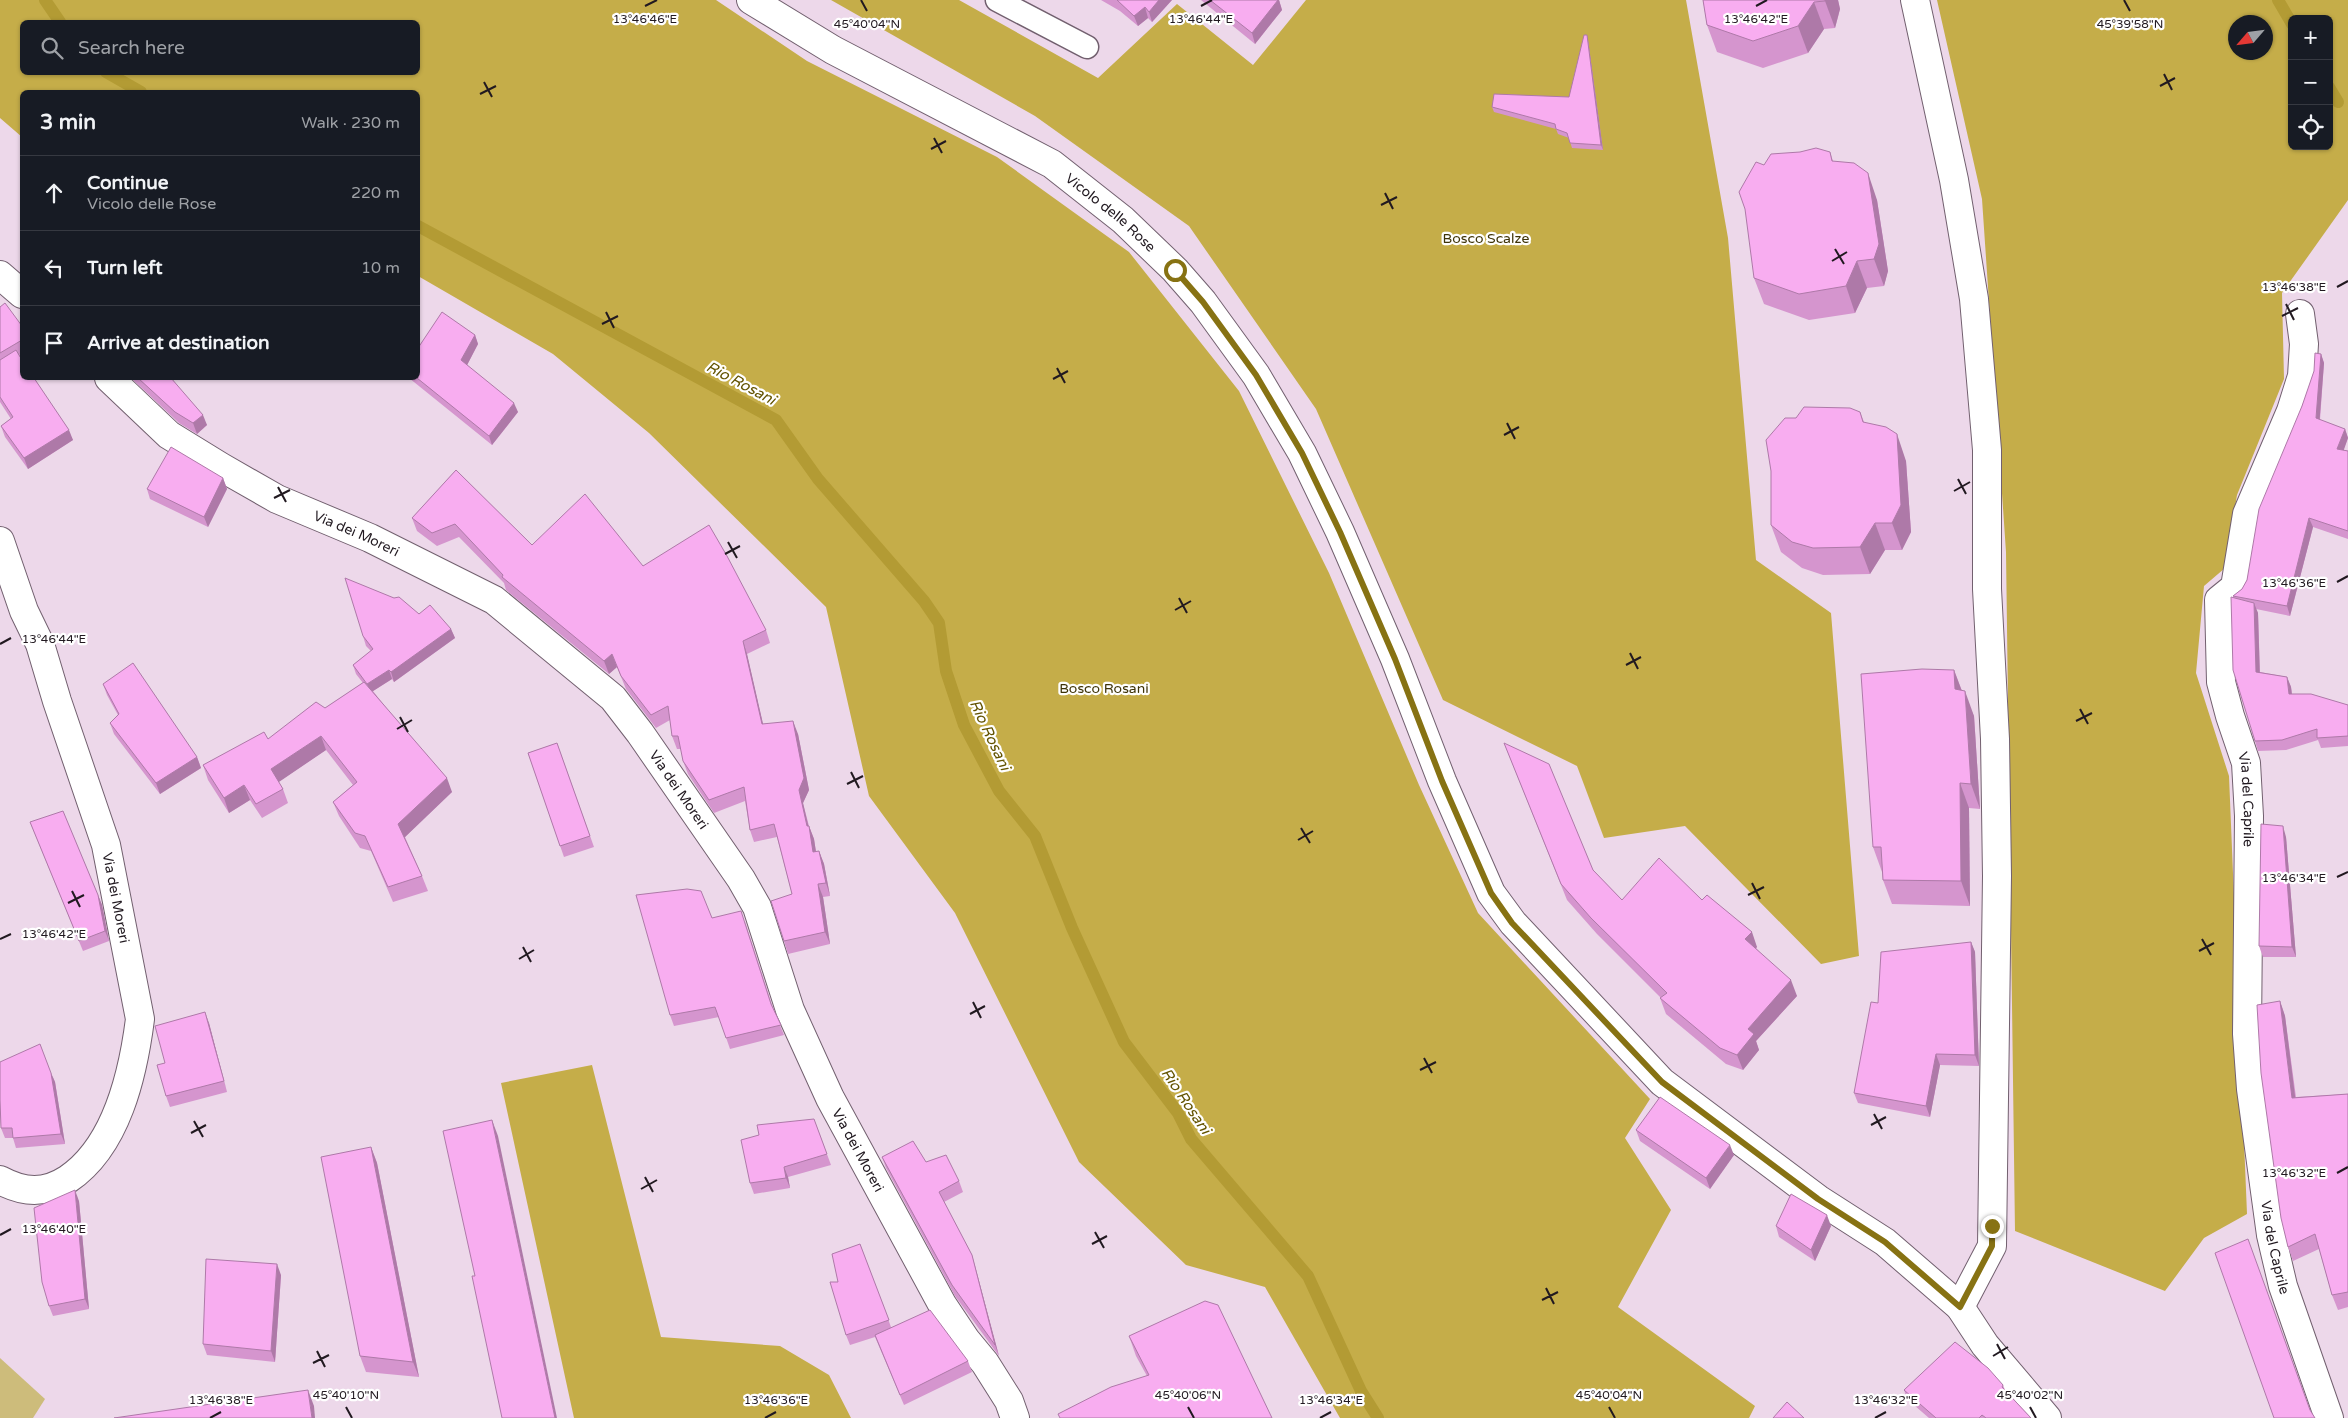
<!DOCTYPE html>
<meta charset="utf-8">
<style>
body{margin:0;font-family:"Varela Round",sans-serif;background:#242831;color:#f1f3f6}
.controls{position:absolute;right:15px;top:15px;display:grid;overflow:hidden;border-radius:8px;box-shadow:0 1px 4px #0004}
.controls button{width:45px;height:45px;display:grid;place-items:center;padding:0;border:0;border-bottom:1px solid #363941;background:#171b24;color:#f1f3f6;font:25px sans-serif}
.compass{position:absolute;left:2228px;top:15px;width:45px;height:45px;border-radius:50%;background:#171b24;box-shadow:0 1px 4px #0004;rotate:242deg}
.stop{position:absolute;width:15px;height:15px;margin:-11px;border:4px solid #877213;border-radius:50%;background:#fff}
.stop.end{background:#877213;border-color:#fff;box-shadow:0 1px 5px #0008}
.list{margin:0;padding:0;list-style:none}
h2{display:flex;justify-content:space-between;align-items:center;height:65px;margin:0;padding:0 20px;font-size:21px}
h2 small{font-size:16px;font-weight:400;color:#9ea1a6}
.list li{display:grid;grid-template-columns:32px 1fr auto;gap:15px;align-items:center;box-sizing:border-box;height:75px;padding:0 20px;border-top:1px solid #363941}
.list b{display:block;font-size:19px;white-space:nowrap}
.list p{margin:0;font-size:16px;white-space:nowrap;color:#9ea1a6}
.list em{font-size:16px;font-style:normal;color:#9ea1a6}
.icon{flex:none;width:28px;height:28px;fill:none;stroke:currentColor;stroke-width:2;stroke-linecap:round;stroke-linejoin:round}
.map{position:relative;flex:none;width:2348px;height:1418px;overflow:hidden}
.search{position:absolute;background:#171b24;box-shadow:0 1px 4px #0004;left:20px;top:20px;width:400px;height:55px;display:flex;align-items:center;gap:12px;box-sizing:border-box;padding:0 18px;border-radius:8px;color:#9ea1a6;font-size:19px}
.panel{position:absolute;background:#171b24;box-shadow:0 1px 4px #0004;left:20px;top:90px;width:400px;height:290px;border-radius:8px}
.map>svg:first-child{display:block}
.green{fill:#cdbc7b}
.forest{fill:#c5ad49;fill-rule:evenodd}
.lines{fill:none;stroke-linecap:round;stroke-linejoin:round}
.stream{stroke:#b39b34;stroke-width:12}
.service-casing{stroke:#72606f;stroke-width:25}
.minor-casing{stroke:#72606f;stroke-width:30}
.service{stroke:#fff;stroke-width:22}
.minor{stroke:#fff;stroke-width:28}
.wall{fill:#d595ce}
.shaded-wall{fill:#ae79a8}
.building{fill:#f8adf0;stroke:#ae79a8}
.route{stroke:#877213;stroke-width:6}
.ticks{fill:none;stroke:#211920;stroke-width:2}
.labels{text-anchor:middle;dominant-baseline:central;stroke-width:4.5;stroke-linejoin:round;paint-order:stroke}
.street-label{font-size:14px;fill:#211920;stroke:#fff}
.park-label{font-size:14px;fill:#3e3307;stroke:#fff}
.water-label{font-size:15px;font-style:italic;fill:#635300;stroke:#fff}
.ticks-label{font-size:12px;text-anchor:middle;fill:#211920;stroke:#fff;stroke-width:4.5;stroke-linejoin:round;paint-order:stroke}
</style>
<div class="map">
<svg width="2348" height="1418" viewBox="0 0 2348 1418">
<rect width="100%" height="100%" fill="#edd8ea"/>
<polygon class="green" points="0,1358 45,1399 33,1418 0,1418"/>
<g class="forest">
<path d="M0,0H716L807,61L997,157L1129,252L1239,391L1329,573L1419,785L1478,913L1650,1099L1625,1138L1671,1210L1618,1307L1755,1406L1749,1418H1340L1265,1287L1186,1265L1079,1162L955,913L869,796L826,607L649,433L553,354L418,276V92H22V137L0,118ZM418,22V72H22V22Z"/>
<polygon points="831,0 959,0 1098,78 1177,4 1253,65 1306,0 1686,0 1728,238 1756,560 1831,613 1859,956 1821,964 1685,826 1604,838 1577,766 1443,700 1316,409 1189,226 1035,116"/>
<path d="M1937,0H2348V200L2282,293L2284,379L2237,495L2225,568L2204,586L2196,673L2229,776L2247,1214L2204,1238L2165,1291L2015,1231L2006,552L1982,199ZM2292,19H2329V146H2292ZM2236,22H2266V52H2236Z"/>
<polygon points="592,1065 661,1337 780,1346 829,1375 851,1418 574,1418 501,1083"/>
</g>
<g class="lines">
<g class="stream">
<polyline points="45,0 60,22"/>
<polyline points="2278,0 2292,24"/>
<polyline points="106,72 141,92"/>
<polyline points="2329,87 2338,102"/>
<polyline points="418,226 776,420 818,479 924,601 939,623 946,671 964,725 999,791 1035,836 1072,928 1124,1042 1178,1113 1191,1139 1308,1276 1361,1391 1378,1418"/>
</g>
<g class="service-casing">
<polyline id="service" points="997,0 1087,47"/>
</g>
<g class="minor-casing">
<g id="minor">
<path id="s1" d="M751,0L833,50L1052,164L1123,220L1175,270L1203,302L1256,375L1302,453L1340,532L1395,659L1442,781L1491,893L1513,923L1662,1082L1818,1199L1885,1242L1960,1307L1985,1345L2047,1418"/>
<polyline points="1915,0 1954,180 1974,299 1987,450 1987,589 1995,739 1997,876 1992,1246 1960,1307"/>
<polyline points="0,275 22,294"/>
<path id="s2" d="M2300,314L2304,344L2302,376L2291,411L2247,514L2235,587L2219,600L2221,682L2230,716L2246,763L2249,816L2247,1034L2251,1089L2271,1235L2283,1286L2329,1418"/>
<path id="s3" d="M109,378L169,435L221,467L277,499L370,538L494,600L613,698L640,733L741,879L757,907L790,1010L830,1098L942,1304L966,1340L985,1363L1009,1401L1015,1418"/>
<path id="s4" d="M0,541L24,611L40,644L57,701L106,845L140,1019C133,1074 117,1146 68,1179C45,1194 24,1193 0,1180"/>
</g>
</g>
<use href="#service" class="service"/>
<use href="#minor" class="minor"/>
</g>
<g class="wall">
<polygon points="1101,0 1172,0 1152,22 1148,18 1138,26 1120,11"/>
<polygon points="1201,0 1279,0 1282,10 1255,44"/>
<polygon points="1703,0 1838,0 1840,9 1835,28 1824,29 1808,53 1763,68 1717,52 1707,25"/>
<polygon points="1588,40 1603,150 1572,148 1569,138 1558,134 1556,129 1494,112 1492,107 1569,97"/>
<polygon points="1830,152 1833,161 1877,200 1888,271 1884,286 1867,288 1855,313 1809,320 1764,304 1754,278 1764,165"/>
<polygon points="0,307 22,326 22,353 19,355 73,440 28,469 5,437 1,426 11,419 0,402"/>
<polygon points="475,335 478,344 467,365 518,412 492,445 409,378 418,378"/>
<polygon points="2321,354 2324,363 2320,420 2345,429 2348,438 2343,450 2348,451 2348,539 2313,527 2290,616 2256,609 2258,613 2260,672 2287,677 2291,687 2292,694 2348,705 2348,746 2321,748 2318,740 2286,750 2258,751 2255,741 2233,596 2242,589 2247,580 2302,406"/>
<polygon points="131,378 171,378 207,425 197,434 179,423"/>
<polygon points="1860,412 1864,422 1906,461 1911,532 1902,550 1885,550 1870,574 1823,575 1802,568 1781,552 1771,525 1796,418"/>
<polygon points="456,470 532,545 643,566 766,630 770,643 747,654 763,724 798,734 809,790 803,803 809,826 814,839 816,852 819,851 824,864 830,896 823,897 830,944 788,954 784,941 792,894 777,837 754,842 750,830 745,801 714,813 688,774 683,761 681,749 677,749 672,736 670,720 656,728 626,689 617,667 609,674 506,590 504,583 459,537 437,546 417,531 412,518"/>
<polygon points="223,478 227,489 208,527 150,499 147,489"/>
<polygon points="419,614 451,629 455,638 394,682 392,679 373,691 452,792 405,837 422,876 428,891 393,902 371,851 360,848 339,816 333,802 353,785 326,750 278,782 283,789 288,803 262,818 250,800 229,813 208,780 203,765 268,739 325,708 363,683 356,674 353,665 371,651 366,646 363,636"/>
<polygon points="1954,670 1962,691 1974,716 1980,809 1969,808 1970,906 1892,904 1883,880 1882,872 1873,847"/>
<polygon points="103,684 197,757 201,768 160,794 114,734 110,723 118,715 107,695"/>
<polygon points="557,743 594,847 564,857 528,753"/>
<polygon points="1504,743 1593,870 1622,900 1702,900 1757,947 1756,948 1797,996 1756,1041 1759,1050 1743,1070 1726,1064 1666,1014 1660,998 1661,998 1597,934 1567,900"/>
<polygon points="30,822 98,895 102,905 109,941 83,951"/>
<polygon points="2286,837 2296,957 2263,957 2259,946"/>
<polygon points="712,918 745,922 773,1008 784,1035 730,1049 719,1017 674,1026 670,1015"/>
<polygon points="1971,942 1975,952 1979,1066 1940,1065 1930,1117 1858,1103 1854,1093 1878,1003"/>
<polygon points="2280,1001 2285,1016 2296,1097 2348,1094 2348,1307 2338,1310 2332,1295 2319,1249 2293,1261 2288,1247"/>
<polygon points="209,1023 227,1092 170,1107 166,1096 165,1063"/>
<polygon points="0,1062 51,1073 55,1082 65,1144 16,1148 13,1138 5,1138 1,1128 0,1110"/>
<polygon points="814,1119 831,1165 788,1177 790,1188 754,1194 750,1183"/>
<polygon points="1636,1130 1734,1155 1710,1189 1640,1141"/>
<polygon points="371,1147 377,1163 419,1377 366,1372 360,1356"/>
<polygon points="882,1157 926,1162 959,1181 963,1192 944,1202 972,1255 975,1266 999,1356 955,1296 886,1168"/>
<polygon points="79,1201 89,1309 53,1316 49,1306"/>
<polygon points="1776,1226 1831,1226 1815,1261 1779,1237"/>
<polygon points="860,1244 891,1327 968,1361 972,1372 904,1405 875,1337 850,1345 846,1335 838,1282"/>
<polygon points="281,1275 275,1362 207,1355 203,1344"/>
<polygon points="1129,1336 1272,1418 1147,1376 1136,1356"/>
<polygon points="2003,1385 2005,1390 2031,1418 1929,1418 1907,1399 1904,1390"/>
</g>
<g class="shaded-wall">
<polygon points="1159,0 1172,0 1152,22 1149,12"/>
<polygon points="1278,0 1279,0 1282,10 1255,44 1252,33"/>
<polygon points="1825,0 1838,0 1840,9 1835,28 1825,1"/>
<polygon points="1814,2 1824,29 1808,53 1798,26"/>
<polygon points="1145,7 1148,18 1138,26 1134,16"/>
<polygon points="1587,35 1588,40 1603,150 1601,145"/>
<polygon points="1868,173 1877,200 1888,271 1884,286 1874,259"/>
<polygon points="1857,261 1867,288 1855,313 1846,286"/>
<polygon points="475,335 478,344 465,369 461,360"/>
<polygon points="2321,354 2324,363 2319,427 2316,418"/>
<polygon points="514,403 518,412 492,445 489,436"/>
<polygon points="203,415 207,425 197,434 193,423"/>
<polygon points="2345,429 2348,438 2341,458 2337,449"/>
<polygon points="69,430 73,440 28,469 24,458"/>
<polygon points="1897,434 1906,461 1911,532 1902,550 1892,523"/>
<polygon points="223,478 227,489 208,527 204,517"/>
<polygon points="2309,518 2313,527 2290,616 2287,606"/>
<polygon points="1875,523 1885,550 1870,574 1860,547"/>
<polygon points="2254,603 2258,613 2260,682 2256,672"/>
<polygon points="451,629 455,638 394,682 391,672"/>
<polygon points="743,641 747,654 766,737 762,724"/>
<polygon points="612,654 617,667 609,674 604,661"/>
<polygon points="389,670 392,679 370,693 367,684"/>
<polygon points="1954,670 1963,694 1955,689"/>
<polygon points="2287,677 2291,687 2293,704 2289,694"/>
<polygon points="1965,691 1974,716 1980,809 1971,784"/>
<polygon points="793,721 798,734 809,790 803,803 810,833 809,826 814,839 818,865 813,852 799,790"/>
<polygon points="321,736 326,750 276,784 271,769"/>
<polygon points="197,757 201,768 160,794 156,783"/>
<polygon points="447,778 452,792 404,838 398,824"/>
<polygon points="1960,783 1969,808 1970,906 1961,881"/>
<polygon points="244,785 250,800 229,813 224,798"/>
<polygon points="2283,826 2286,837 2296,957 2292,947"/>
<polygon points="819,851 824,864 830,896 826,883"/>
<polygon points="818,884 823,897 830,944 825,932"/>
<polygon points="98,895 102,905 109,941 105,931"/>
<polygon points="1752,932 1757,947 1751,954 1745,939"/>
<polygon points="1971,942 1975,952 1979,1066 1975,1055"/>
<polygon points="1791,980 1797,996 1756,1041 1759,1050 1743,1070 1737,1055 1748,1029"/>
<polygon points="2280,1001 2285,1016 2297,1112 2292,1098"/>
<polygon points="205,1012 209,1023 227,1092 224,1081"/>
<polygon points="1936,1054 1940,1065 1930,1117 1926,1106"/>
<polygon points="51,1073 55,1082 65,1144 61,1134"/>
<polygon points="492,1120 498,1136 557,1418 555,1418"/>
<polygon points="1730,1145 1734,1155 1710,1189 1706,1178"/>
<polygon points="371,1147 377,1163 419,1377 413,1362"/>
<polygon points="784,1167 788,1177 790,1188 786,1178"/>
<polygon points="75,1190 79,1201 89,1309 85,1299"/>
<polygon points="1827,1215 1831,1226 1815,1261 1811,1250"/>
<polygon points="972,1255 975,1266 999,1356 995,1345"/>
<polygon points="277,1264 281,1275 275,1362 271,1351"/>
<polygon points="308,1390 314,1406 315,1418 312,1418"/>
</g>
<g class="building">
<polygon points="1117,0 1159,0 1149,12 1145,7 1134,16"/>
<polygon points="1210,0 1278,0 1252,33"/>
<polygon points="1703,0 1825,0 1825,1 1814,2 1798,26 1753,41 1707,25"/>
<polygon points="1584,35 1587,35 1601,145 1570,143 1567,133 1556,129 1555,124 1492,107 1494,94 1569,97"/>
<polygon points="1816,148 1830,152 1832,161 1854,163 1868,173 1879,244 1874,259 1857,261 1846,286 1799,294 1754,278 1745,209 1739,192 1756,162 1764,165 1771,154 1800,152"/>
<polygon points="5,303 22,326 22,340 0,353 0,307"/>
<polygon points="442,312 475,335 461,360 514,403 489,436 417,378 418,378 418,348"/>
<polygon points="16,350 22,360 22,378 34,378 69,430 24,458 1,426 13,417 0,397 0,360"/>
<polygon points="2315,353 2321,354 2316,418 2345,429 2337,449 2348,451 2348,531 2309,518 2287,606 2233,596 2242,589 2247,580 2259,509 2302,406 2314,371"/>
<polygon points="138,378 171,378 203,415 193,423 175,412"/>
<polygon points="1804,407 1850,408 1860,412 1863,422 1886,427 1897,434 1901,505 1892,523 1875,523 1860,547 1813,548 1792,542 1771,525 1771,471 1766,440 1785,418 1796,418"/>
<polygon points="171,447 223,478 204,517 147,489"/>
<polygon points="456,470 532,545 585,494 643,566 709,525 727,556 766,630 743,641 762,724 793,721 804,778 799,790 807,826 809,826 813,852 819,851 826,883 818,884 825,932 784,941 771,901 792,894 774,824 750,830 744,787 709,800 683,761 678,736 672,736 668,706 651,715 621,676 612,654 604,661 502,577 503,575 455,524 432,533 412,518"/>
<polygon points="345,578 394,598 399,597 419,614 430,605 451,629 391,672 389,670 367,684 353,665 373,649 363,636"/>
<polygon points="2231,597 2254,603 2256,672 2287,677 2289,694 2311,694 2348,705 2348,736 2317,738 2317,729 2282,740 2255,741 2233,670"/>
<polygon points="133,663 197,757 156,783 110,723 119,714 103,684"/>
<polygon points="1922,669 1954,670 1955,689 1965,691 1971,784 1960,783 1961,881 1883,880 1881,847 1873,847 1861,674"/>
<polygon points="364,682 447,778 398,824 422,876 388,887 365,836 355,833 333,802 357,782 321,736 271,769 283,789 256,804 244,785 224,798 203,765 264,732 268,739 316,702 325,708"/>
<polygon points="557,743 590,836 560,846 528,753"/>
<polygon points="1504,743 1549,764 1593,870 1622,900 1659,858 1702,900 1707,895 1752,932 1745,939 1791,980 1748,1029 1754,1034 1737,1055 1720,1048 1660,998 1667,993 1591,918 1561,884"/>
<polygon points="63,811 98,895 105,931 79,941 30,822"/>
<polygon points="2261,824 2283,826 2292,947 2259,946"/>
<polygon points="687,889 701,891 712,918 741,911 771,1004 781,1025 726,1038 715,1007 670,1015 636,895"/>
<polygon points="1971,942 1975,1055 1936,1054 1926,1106 1854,1093 1871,1002 1878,1003 1881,952"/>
<polygon points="2280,1001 2292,1098 2348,1094 2348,1292 2332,1295 2315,1234 2288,1247 2281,1218 2261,1073 2257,1005"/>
<polygon points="205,1012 224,1081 166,1096 157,1065 165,1063 155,1026"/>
<polygon points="40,1044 51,1073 61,1134 13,1138 12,1128 1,1128 0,1100 0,1062"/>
<polygon points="1660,1097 1730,1145 1706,1178 1636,1130"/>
<polygon points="814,1119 827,1154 784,1167 786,1178 750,1183 741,1140 759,1135 757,1125"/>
<polygon points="492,1120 555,1418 502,1418 472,1276 475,1276 443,1131"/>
<polygon points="913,1141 926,1162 946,1155 959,1181 939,1192 972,1255 995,1345 952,1285 882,1157"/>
<polygon points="371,1147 413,1362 360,1356 321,1157"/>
<polygon points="75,1190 85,1299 49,1306 42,1282 34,1208"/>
<polygon points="1791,1194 1827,1215 1811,1250 1776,1226"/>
<polygon points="2248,1239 2310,1410 2315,1418 2274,1418 2215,1253"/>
<polygon points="860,1244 889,1320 846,1335 830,1282 838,1282 832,1254"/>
<polygon points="206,1259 277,1264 271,1351 203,1344"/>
<polygon points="1205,1301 1218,1305 1272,1418 1060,1418 1058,1414 1111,1387 1149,1375 1129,1336"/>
<polygon points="930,1310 968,1361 900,1395 875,1335"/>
<polygon points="1955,1342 1988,1368 2003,1385 2002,1387 2031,1418 1986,1418 1982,1415 1979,1418 1936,1418 1904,1390"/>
<polygon points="308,1390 312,1418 114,1418"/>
<polygon points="1787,1402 1804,1418 1773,1418"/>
</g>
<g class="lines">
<polyline class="route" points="1175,270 1203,302 1256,375 1302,453 1340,532 1395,659 1442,781 1491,893 1512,923 1662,1082 1818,1199 1885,1242 1960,1307 1992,1246 1992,1226"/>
</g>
<path class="ticks" d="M861,0L867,11M2124,0L2130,11M645,6L657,0M1201,6L1212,0M1756,6L1767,0M2164,74L2172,90M484,82L492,97M2160,86L2175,78M480,94L496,86M934,138L942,153M931,149L946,141M1385,193L1393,209M1381,205L1397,197M1835,249L1844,264M1832,261L1847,252M2337,287L2348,281M2286,304L2294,320M606,312L614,328M2282,316L2298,308M602,324L618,316M1057,368L1065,383M1053,379L1068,371M1507,423L1515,439M1504,435L1519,427M1958,479L1966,494M278,487L286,502M1954,491L1970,482M274,498L290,490M728,542L737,558M725,554L740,546M2337,582L2348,576M1179,598L1187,613M1175,610L1191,601M0,644L11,638M1630,653L1638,669M1626,665L1641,657M2080,709L2088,724M400,717L408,732M2076,721L2092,713M397,729L412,720M851,772L859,788M847,784L863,776M1301,828L1310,843M1298,840L1313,831M2337,877L2348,872M1752,883L1760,899M72,891L80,907M1748,895L1764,887M68,903L84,895M0,939L11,934M2202,939L2211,955M523,947L531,962M2199,951L2214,943M519,959L534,950M973,1002L981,1018M970,1014L985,1006M1424,1058L1432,1073M1420,1070L1436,1062M1874,1114L1882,1129M194,1121L203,1137M1871,1125L1886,1117M191,1133L206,1125M2337,1173L2348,1167M645,1177L653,1192M641,1189L657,1180M1095,1232L1104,1248M0,1235L11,1229M1092,1244L1107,1236M1546,1288L1554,1304M1542,1300L1558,1292M1997,1344L2005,1359M317,1351L325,1367M1993,1356L2008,1347M313,1363L329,1355M346,1407L352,1418M1188,1407L1194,1418M1609,1407L1615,1418M2030,1407L2036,1418M210,1418L221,1412M765,1418L776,1412M1320,1418L1331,1412M1875,1418L1886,1412"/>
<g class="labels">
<g class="street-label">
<text stroke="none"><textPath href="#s1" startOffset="419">Vicolo delle Rose</textPath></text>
<text stroke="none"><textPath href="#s3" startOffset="295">Via dei Moreri</textPath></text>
<text stroke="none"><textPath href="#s3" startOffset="715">Via dei Moreri</textPath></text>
<text stroke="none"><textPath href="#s2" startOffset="509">Via del Caprile</textPath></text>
<text stroke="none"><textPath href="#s4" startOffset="376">Via dei Moreri</textPath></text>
<text stroke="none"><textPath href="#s3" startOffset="1120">Via dei Moreri</textPath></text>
<text stroke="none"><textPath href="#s2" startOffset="959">Via del Caprile</textPath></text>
</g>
<g class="park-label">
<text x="1486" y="238">Bosco Scalze</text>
<text x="1104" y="688">Bosco Rosani</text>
</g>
<g class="water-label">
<text transform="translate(741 383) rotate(28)">Rio Rosani</text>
<text transform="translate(990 735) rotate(65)">Rio Rosani</text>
<text transform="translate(1186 1101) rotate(56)">Rio Rosani</text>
</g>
</g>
<g class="ticks-label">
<text x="645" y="23">13°46'46"E</text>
<text x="1201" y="23">13°46'44"E</text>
<text x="1756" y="23">13°46'42"E</text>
<text x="867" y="28">45°40'04"N</text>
<text x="2130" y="28">45°39'58"N</text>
<text x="2294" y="291">13°46'38"E</text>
<text x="2294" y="587">13°46'36"E</text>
<text x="54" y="643">13°46'44"E</text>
<text x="2294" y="882">13°46'34"E</text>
<text x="54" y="938">13°46'42"E</text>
<text x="2294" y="1177">13°46'32"E</text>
<text x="54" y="1233">13°46'40"E</text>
<text x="346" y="1399">45°40'10"N</text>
<text x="1188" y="1399">45°40'06"N</text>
<text x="1609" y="1399">45°40'04"N</text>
<text x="2030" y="1399">45°40'02"N</text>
<text x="221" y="1404">13°46'38"E</text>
<text x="776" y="1404">13°46'36"E</text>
<text x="1331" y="1404">13°46'34"E</text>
<text x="1886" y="1404">13°46'32"E</text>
</g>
</svg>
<div class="controls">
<button>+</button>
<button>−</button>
<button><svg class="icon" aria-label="locate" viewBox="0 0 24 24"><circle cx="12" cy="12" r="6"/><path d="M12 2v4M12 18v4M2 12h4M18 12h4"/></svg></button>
</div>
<svg class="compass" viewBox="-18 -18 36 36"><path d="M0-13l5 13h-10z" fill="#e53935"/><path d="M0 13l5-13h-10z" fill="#9ea1a6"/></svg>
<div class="stop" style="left:1175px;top:270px"></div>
<div class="stop end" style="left:1992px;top:1226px"></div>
<div class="search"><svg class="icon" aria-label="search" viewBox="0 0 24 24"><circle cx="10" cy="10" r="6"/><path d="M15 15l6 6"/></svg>Search here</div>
<section class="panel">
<h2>3 min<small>Walk · 230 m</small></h2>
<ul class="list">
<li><svg class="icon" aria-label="ahead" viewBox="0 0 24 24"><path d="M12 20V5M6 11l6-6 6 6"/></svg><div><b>Continue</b><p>Vicolo delle Rose</p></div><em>220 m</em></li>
<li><svg class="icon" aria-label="left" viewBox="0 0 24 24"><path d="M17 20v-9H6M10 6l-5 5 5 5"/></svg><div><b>Turn left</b></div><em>10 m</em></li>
<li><svg class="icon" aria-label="arrive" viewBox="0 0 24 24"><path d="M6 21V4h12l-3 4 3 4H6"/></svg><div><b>Arrive at destination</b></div></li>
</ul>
</section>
</div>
